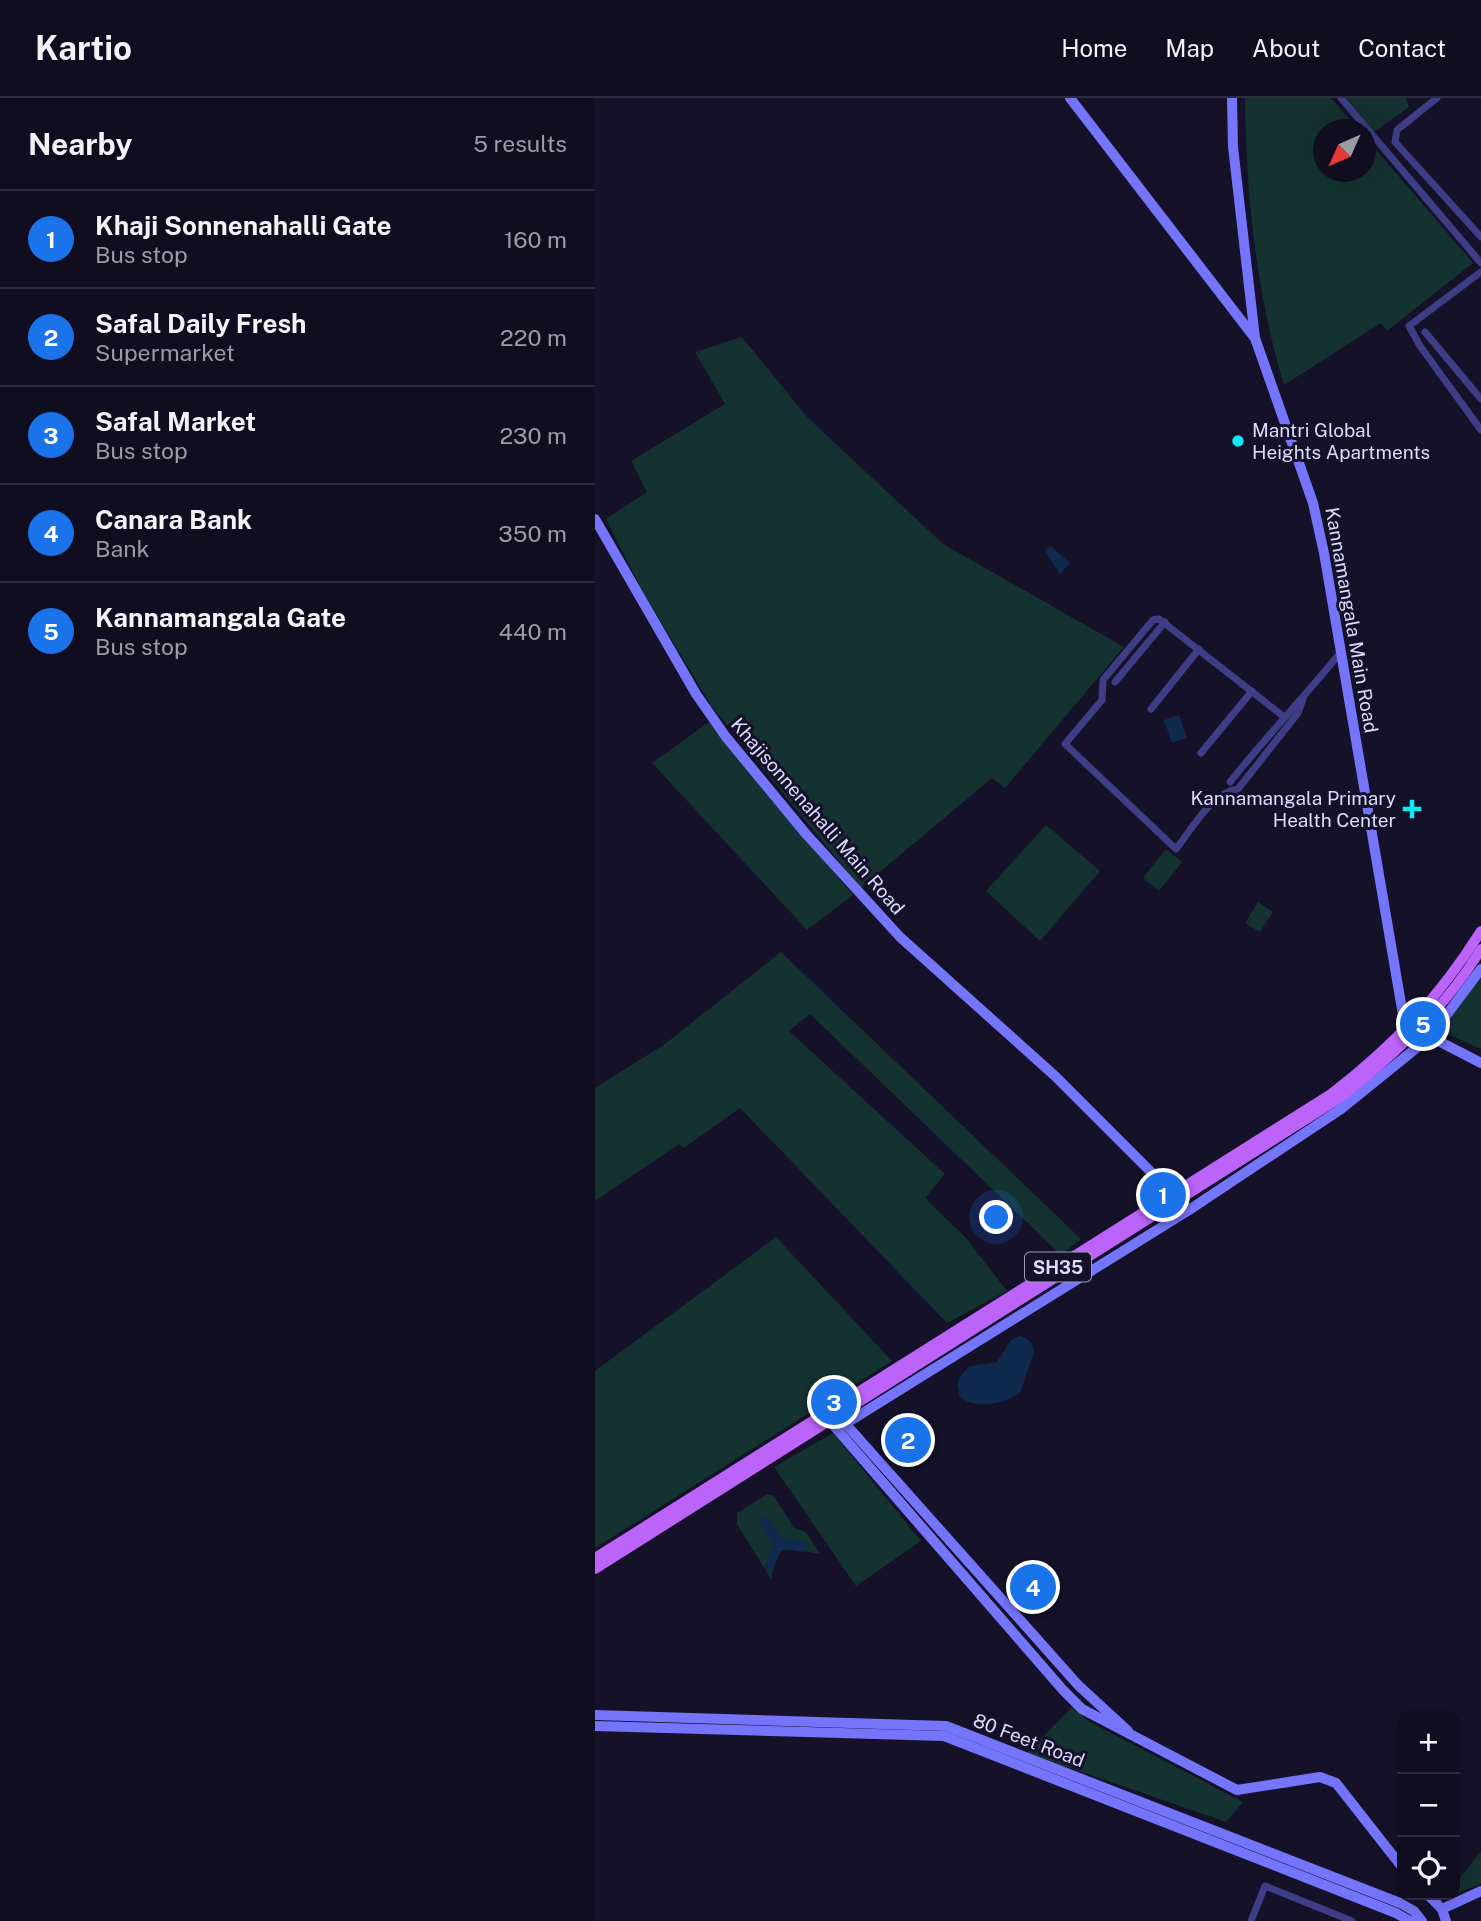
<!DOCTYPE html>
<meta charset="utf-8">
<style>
body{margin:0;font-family:"Public Sans",sans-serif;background:#181628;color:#f1f3f6}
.controls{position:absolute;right:21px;bottom:21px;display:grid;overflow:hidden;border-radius:14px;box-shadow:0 7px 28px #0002}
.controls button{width:63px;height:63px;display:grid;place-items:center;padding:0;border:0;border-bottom:2px solid #2f2d3d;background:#0f0d1f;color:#f1f3f6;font:35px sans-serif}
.compass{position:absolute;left:718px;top:21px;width:63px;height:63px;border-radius:50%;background:#0f0d1f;box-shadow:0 7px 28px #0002;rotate:225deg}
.you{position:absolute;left:402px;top:1120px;width:24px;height:24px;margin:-18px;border:5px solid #fff;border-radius:50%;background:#1a73e8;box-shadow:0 0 0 10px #1a73e833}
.badge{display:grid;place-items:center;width:46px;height:46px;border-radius:50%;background:#1a73e8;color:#fff;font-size:23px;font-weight:700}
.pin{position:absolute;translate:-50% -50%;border:4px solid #fff;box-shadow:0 2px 7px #0006}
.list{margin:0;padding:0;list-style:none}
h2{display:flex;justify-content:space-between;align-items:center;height:91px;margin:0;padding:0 28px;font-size:30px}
h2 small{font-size:23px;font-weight:400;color:#9b9ca4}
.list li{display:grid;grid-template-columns:46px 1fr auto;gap:21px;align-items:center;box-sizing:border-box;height:98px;padding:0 28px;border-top:2px solid #2f2d3d}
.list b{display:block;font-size:26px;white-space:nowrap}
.list p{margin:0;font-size:23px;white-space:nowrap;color:#9b9ca4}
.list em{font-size:23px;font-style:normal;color:#9b9ca4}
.icon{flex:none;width:38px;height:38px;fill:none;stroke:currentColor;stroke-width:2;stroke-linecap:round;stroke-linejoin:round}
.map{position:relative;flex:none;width:886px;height:1823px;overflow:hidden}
header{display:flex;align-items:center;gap:42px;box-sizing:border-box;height:98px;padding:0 35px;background:#0f0d1f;border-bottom:2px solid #2f2d3d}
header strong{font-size:33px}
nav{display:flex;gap:38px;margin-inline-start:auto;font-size:24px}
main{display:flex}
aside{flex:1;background:#0f0d1f}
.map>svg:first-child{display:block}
.green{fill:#143230}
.water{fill:#102a4d}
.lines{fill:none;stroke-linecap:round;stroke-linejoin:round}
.street{stroke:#3e3e86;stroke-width:7}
.secondary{stroke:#7475fb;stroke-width:10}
.primary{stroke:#bc64fa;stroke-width:10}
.poi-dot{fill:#0ce9f8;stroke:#141129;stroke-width:2.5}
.labels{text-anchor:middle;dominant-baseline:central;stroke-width:6;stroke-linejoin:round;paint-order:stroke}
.shield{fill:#141129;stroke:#a09ebe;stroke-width:2}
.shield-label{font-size:18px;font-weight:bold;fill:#dcdafe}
.poi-label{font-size:19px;fill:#dcdafe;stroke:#141129;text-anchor:start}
.street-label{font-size:19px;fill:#dcdafe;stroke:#141129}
</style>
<header>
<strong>Kartio</strong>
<nav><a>Home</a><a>Map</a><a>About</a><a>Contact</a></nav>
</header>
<main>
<aside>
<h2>Nearby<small>5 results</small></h2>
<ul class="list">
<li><span class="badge">1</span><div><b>Khaji Sonnenahalli Gate</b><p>Bus stop</p></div><em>160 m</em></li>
<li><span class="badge">2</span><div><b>Safal Daily Fresh</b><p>Supermarket</p></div><em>220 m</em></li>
<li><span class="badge">3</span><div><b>Safal Market</b><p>Bus stop</p></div><em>230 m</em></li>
<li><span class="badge">4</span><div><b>Canara Bank</b><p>Bank</p></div><em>350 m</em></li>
<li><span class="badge">5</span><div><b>Kannamangala Gate</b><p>Bus stop</p></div><em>440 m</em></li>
</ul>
</aside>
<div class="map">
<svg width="886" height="1823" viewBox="0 0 886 1823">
<rect width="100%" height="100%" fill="#141129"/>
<g class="green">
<path d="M650,0H736L763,31L729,32V74H771V40L878,165L792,233L786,225L689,287C661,195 651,96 650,0Z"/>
<polygon points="751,0 811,0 814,9 779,34"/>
<polygon points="147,239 212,319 348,446 529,549 410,690 397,680 266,790 117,609 48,494 11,421 52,394 36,363 130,306 100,254"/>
<polygon points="114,624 258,797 212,832 57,665"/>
<polygon points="451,727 505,773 445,843 391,793"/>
<polygon points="571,751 587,764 564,793 548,780"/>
<polygon points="663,804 678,814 665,834 650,825"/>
<polygon points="186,854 486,1141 466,1157 215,916 194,933 350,1076 330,1100 371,1140 412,1193 352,1225 145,1010 89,1050 84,1046 0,1103 0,990 70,946"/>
<polygon points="886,877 886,951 846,933"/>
<polygon points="181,1139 297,1263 0,1450 0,1273"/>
<polygon points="238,1335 326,1443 261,1488 179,1369"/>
<polygon points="172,1396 179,1398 199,1430 211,1434 225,1456 190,1450 183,1454 176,1481 142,1426 142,1415"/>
<polygon points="477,1609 495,1624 648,1704 631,1724 432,1655"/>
<polygon points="886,1753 886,1786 860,1796 860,1786"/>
</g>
<g class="water">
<polygon points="456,448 475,465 465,476 449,452"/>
<polygon points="584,617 592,640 577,645 569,622"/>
<path d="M426,1238L436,1244L439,1254L425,1295C409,1306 381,1312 365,1299L362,1287C372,1261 382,1269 402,1264L416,1242Z"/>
<path d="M167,1419L173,1420L187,1440L210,1444L214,1449L208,1454C175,1447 190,1458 174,1475L170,1470L177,1445L165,1425Z"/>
</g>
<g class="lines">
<g class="street">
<polyline points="746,0 886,165"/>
<polyline points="842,0 802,32 800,44 886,139"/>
<polyline points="886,174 814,228 825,248 886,332"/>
<polyline points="830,234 886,301"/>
<polyline points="520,584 570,524"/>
<polyline points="556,611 604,551"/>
<path d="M688,618L564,521L558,522L508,582L507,602L470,646L581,751C597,731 617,694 643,691L703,615L708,601"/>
<polyline points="606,655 657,593"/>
<path d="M635,684C671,639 710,598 746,554"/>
<polyline points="656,1823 670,1788 757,1823"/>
</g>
<g class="secondary">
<polyline points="475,0 659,239"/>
<polyline points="637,0 638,49 660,240 718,405 729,455 808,917 822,932 886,965"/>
<polyline points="0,421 101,596 131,639 211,736 305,839 460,978 594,1112"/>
<polyline points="248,1323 483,1587 533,1633"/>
<polyline points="239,1328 468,1592 487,1611 642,1692 725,1679 741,1685 807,1769"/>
<polyline points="242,1331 594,1112 746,1011 835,939 886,871"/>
<polyline points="0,1617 351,1628 805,1805 819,1813 827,1823"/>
<polyline points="0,1628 349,1638 801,1815 815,1823"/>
<polyline points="833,1797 847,1811 851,1823"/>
<polyline points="847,1811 886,1793"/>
</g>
<g class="primary">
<path d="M0,1460L736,996C798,948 844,900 886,833"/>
<path d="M0,1471L743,1001C797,959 850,911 886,851"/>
</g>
</g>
<g class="poi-dot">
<circle cx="643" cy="343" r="7"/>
<path d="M813.5 700.5h7v7h7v7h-7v7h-7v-7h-7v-7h7z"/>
</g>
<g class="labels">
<rect class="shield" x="430" y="1154.5" width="66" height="29" rx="5"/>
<g class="shield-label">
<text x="463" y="1169">SH35</text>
</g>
<g class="poi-label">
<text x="657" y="332">Mantri Global<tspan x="657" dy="22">Heights Apartments</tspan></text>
<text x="801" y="700" text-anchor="end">Kannamangala Primary<tspan x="801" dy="22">Health Center</tspan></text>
</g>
<g class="street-label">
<text transform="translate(757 522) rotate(80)">Kannamangala Main Road</text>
<text transform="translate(223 718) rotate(49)">Khajisonnenahalli Main Road</text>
<text transform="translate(434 1642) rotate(21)">80 Feet Road</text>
</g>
</g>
</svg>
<div class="controls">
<button>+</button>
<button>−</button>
<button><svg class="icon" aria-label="locate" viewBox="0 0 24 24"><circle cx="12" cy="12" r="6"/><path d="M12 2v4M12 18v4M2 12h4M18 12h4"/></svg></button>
</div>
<svg class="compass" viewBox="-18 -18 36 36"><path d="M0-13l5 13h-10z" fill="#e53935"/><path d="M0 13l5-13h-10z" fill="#9b9ca4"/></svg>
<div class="you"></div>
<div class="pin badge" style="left:568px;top:1097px">1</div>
<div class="pin badge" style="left:313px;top:1342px">2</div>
<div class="pin badge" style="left:239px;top:1304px">3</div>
<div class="pin badge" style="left:438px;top:1489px">4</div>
<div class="pin badge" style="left:828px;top:926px">5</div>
</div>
</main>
